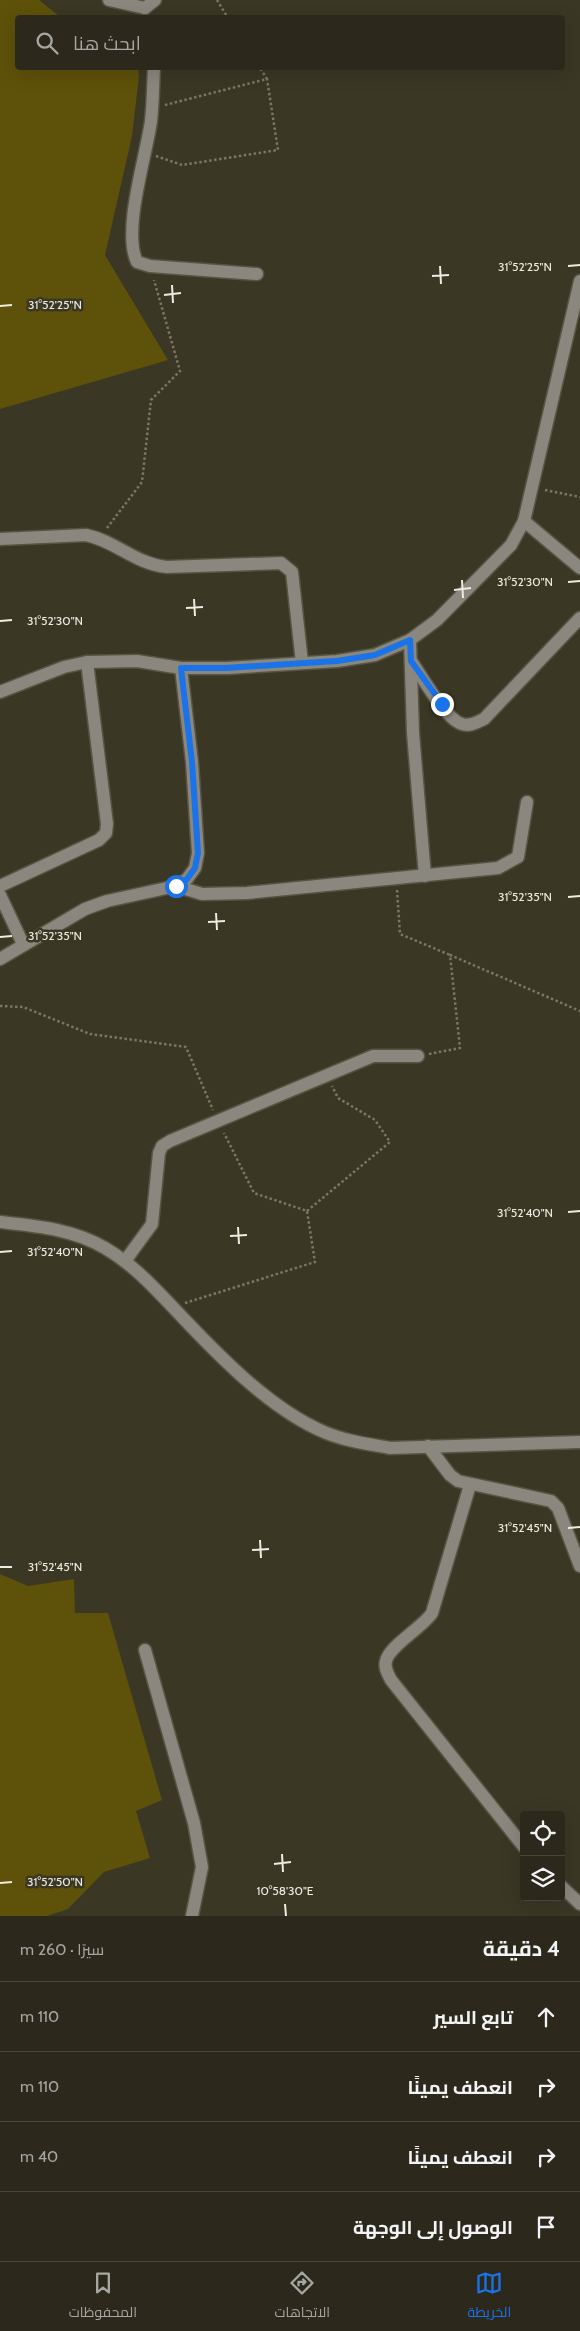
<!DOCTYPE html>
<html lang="ar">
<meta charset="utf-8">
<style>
body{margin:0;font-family:Cabin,Cairo,sans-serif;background:#343125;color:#f1f3f6;direction:rtl}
.controls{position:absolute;right:15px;bottom:15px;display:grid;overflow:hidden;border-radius:5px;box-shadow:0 5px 20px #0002}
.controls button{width:45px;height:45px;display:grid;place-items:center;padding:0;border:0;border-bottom:1px solid #48453b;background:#2c291c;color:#f1f3f6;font:25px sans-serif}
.stop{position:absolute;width:15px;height:15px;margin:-11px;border:4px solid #1a73e8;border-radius:50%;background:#fff}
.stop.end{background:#1a73e8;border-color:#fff;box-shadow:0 1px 5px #0008}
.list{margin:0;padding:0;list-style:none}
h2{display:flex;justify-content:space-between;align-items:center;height:65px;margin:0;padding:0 20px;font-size:21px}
h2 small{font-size:16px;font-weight:400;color:#a6a6a3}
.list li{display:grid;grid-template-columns:32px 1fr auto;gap:15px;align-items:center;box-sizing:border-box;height:70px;padding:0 20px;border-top:1px solid #48453b}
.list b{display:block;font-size:19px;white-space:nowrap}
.list em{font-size:16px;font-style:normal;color:#a6a6a3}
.icon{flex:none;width:28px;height:28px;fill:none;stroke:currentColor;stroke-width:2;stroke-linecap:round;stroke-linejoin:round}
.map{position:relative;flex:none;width:580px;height:1916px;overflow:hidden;direction:ltr}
.search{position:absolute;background:#2c291c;box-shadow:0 5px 20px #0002;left:15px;right:15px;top:15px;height:55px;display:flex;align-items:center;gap:12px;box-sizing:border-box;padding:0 18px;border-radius:5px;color:#a6a6a3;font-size:19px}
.sheet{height:345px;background:#2c291c}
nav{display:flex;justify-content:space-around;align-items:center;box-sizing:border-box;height:70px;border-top:1px solid #48453b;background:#2c291c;font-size:14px;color:#a6a6a3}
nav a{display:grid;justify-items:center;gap:2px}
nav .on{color:#1a73e8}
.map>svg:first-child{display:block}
.green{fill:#5e510a}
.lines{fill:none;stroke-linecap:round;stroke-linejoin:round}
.minor-casing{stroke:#585443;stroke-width:15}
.path{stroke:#7b7768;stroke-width:2.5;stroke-dasharray:2.5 2.5;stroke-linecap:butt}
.minor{stroke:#89877e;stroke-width:12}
.route{stroke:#1a73e8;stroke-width:6}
.ticks{fill:none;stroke:#eeece1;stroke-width:2}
.ticks-label{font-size:12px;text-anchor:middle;fill:#eeece1;stroke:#3b3725;stroke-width:5;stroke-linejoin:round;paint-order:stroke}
</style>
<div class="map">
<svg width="580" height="1916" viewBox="0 0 580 1916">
<rect width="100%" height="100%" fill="#3b3725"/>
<g class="green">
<polygon points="0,0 39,0 60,17 18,18 18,68 138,68 139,76 132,136 105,255 168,360 0,409"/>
<polygon points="0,1574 28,1586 74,1579 75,1613 108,1613 162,1800 136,1811 150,1858 104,1872 68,1909 47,1916 0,1916"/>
</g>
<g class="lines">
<g class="minor-casing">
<g id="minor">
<polyline points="109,0 145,8"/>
<polyline points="145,8 155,0"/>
<path d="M154,68C153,85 153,104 151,121C146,157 122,231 137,262L150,266L257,274"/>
<polyline points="524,521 580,568"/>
<path d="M0,539L86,535C116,541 135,564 167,567L281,563L292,572L302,663"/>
<polyline points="410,640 413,733 425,876"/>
<path d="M411,661C422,676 445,719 462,724C470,727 477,722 484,719L580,618"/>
<polyline points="0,692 64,667 87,662 137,661 181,668 227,668 337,661 375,655 410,640 437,620 511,545 524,521 580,281"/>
<polyline points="0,886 99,840 106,833 107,824 87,662"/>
<polyline points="176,886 202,894 247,893 498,868 518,857 527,802"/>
<polyline points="0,895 23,944"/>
<polyline points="0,959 85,909 107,901 176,886 187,879 195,868 198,853 192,762 181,668"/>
<path d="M0,1222C36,1226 73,1229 105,1248C136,1266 159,1293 184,1319C222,1359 272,1410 324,1432C345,1441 368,1444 390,1448L580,1442"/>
<polyline points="125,1261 152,1224 159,1153 162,1146 170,1141 373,1056 418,1056"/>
<polyline points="428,1446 450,1475 458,1481 551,1501 558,1508 580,1566"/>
<path d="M470,1485L432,1613C422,1628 389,1646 386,1661C384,1668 388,1674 391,1680L524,1847"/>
<polyline points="145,1650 194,1823 202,1867 192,1916"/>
<polyline points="561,1886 580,1904"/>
</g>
</g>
<g class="path">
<polyline points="217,0 228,18"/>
<polyline points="165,105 267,79 260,68"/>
<polyline points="156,156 182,165 278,150 267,79"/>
<polyline points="545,490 580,497"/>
<polyline points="107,528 142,482 151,400 180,371 154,280"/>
<polyline points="397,890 400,934 450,955"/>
<polyline points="0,1006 23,1007 90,1034 186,1047 213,1110"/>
<polyline points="429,1054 460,1048 450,955 580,1011"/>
<polyline points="307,1211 390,1142 375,1120 338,1098 332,1086"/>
<polyline points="185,1303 315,1262 307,1211 254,1193 224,1133"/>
</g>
<use href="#minor" class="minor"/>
</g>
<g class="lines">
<polyline class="route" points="176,886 187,879 195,868 198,853 192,762 181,668 226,668 337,661 375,655 410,640 411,661 442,704"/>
</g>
<path class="ticks" d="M440,266L441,284M568,266L580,265M432,276L449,275M172,285L173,303M164,295L181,293M0,306L12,305M462,580L463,598M568,582L580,581M454,590L471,588M194,599L195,616M186,608L203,607M0,621L12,620M568,897L580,896M216,913L217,930M208,922L225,921M0,937L12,936M568,1212L580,1211M238,1227L239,1244M230,1236L247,1235M0,1252L12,1251M568,1528L580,1527M260,1540L261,1558M252,1550L269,1549M0,1567H12M282,1854L283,1872M274,1864L291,1862M0,1883L12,1882M285,1904L286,1916"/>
<g class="ticks-label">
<text x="525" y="271">31°52'25"N</text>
<text x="55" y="309">31°52'25"N</text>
<text x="525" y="586">31°52'30"N</text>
<text x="55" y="625">31°52'30"N</text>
<text x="525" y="901">31°52'35"N</text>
<text x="55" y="940">31°52'35"N</text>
<text x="525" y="1217">31°52'40"N</text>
<text x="55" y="1256">31°52'40"N</text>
<text x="525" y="1532">31°52'45"N</text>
<text x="55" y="1571">31°52'45"N</text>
<text x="55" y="1886">31°52'50"N</text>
<text x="285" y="1895">10°58'30"E</text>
</g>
</svg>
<div class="controls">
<button><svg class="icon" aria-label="locate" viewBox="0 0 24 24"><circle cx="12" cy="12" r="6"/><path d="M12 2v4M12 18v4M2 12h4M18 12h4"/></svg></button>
<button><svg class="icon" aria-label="layers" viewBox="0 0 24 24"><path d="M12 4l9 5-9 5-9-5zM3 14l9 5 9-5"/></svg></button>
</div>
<div class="stop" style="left:176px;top:886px"></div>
<div class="stop end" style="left:442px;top:704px"></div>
<div class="search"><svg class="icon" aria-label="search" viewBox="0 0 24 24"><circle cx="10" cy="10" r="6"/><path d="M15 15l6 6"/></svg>ابحث هنا</div>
</div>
<section class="sheet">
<h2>4 دقيقة<small>سيرًا · 260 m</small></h2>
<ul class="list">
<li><svg class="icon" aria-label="ahead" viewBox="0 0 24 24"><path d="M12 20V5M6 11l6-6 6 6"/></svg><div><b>تابع السير</b></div><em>110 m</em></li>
<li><svg class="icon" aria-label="right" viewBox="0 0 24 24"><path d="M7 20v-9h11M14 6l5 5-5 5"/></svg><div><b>انعطف يمينًا</b></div><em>110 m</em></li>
<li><svg class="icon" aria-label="right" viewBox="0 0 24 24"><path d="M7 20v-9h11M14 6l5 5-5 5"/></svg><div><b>انعطف يمينًا</b></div><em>40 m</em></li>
<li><svg class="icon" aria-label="arrive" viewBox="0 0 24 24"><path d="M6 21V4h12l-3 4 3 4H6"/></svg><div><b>الوصول إلى الوجهة</b></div></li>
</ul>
</section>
<nav>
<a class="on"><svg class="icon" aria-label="map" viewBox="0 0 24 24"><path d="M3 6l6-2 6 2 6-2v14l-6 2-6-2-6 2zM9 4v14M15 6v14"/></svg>الخريطة</a>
<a><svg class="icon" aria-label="directions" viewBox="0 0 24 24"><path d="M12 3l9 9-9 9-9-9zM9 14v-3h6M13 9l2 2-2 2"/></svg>الاتجاهات</a>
<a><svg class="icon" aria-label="saved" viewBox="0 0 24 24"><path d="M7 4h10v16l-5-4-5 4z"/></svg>المحفوظات</a>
</nav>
